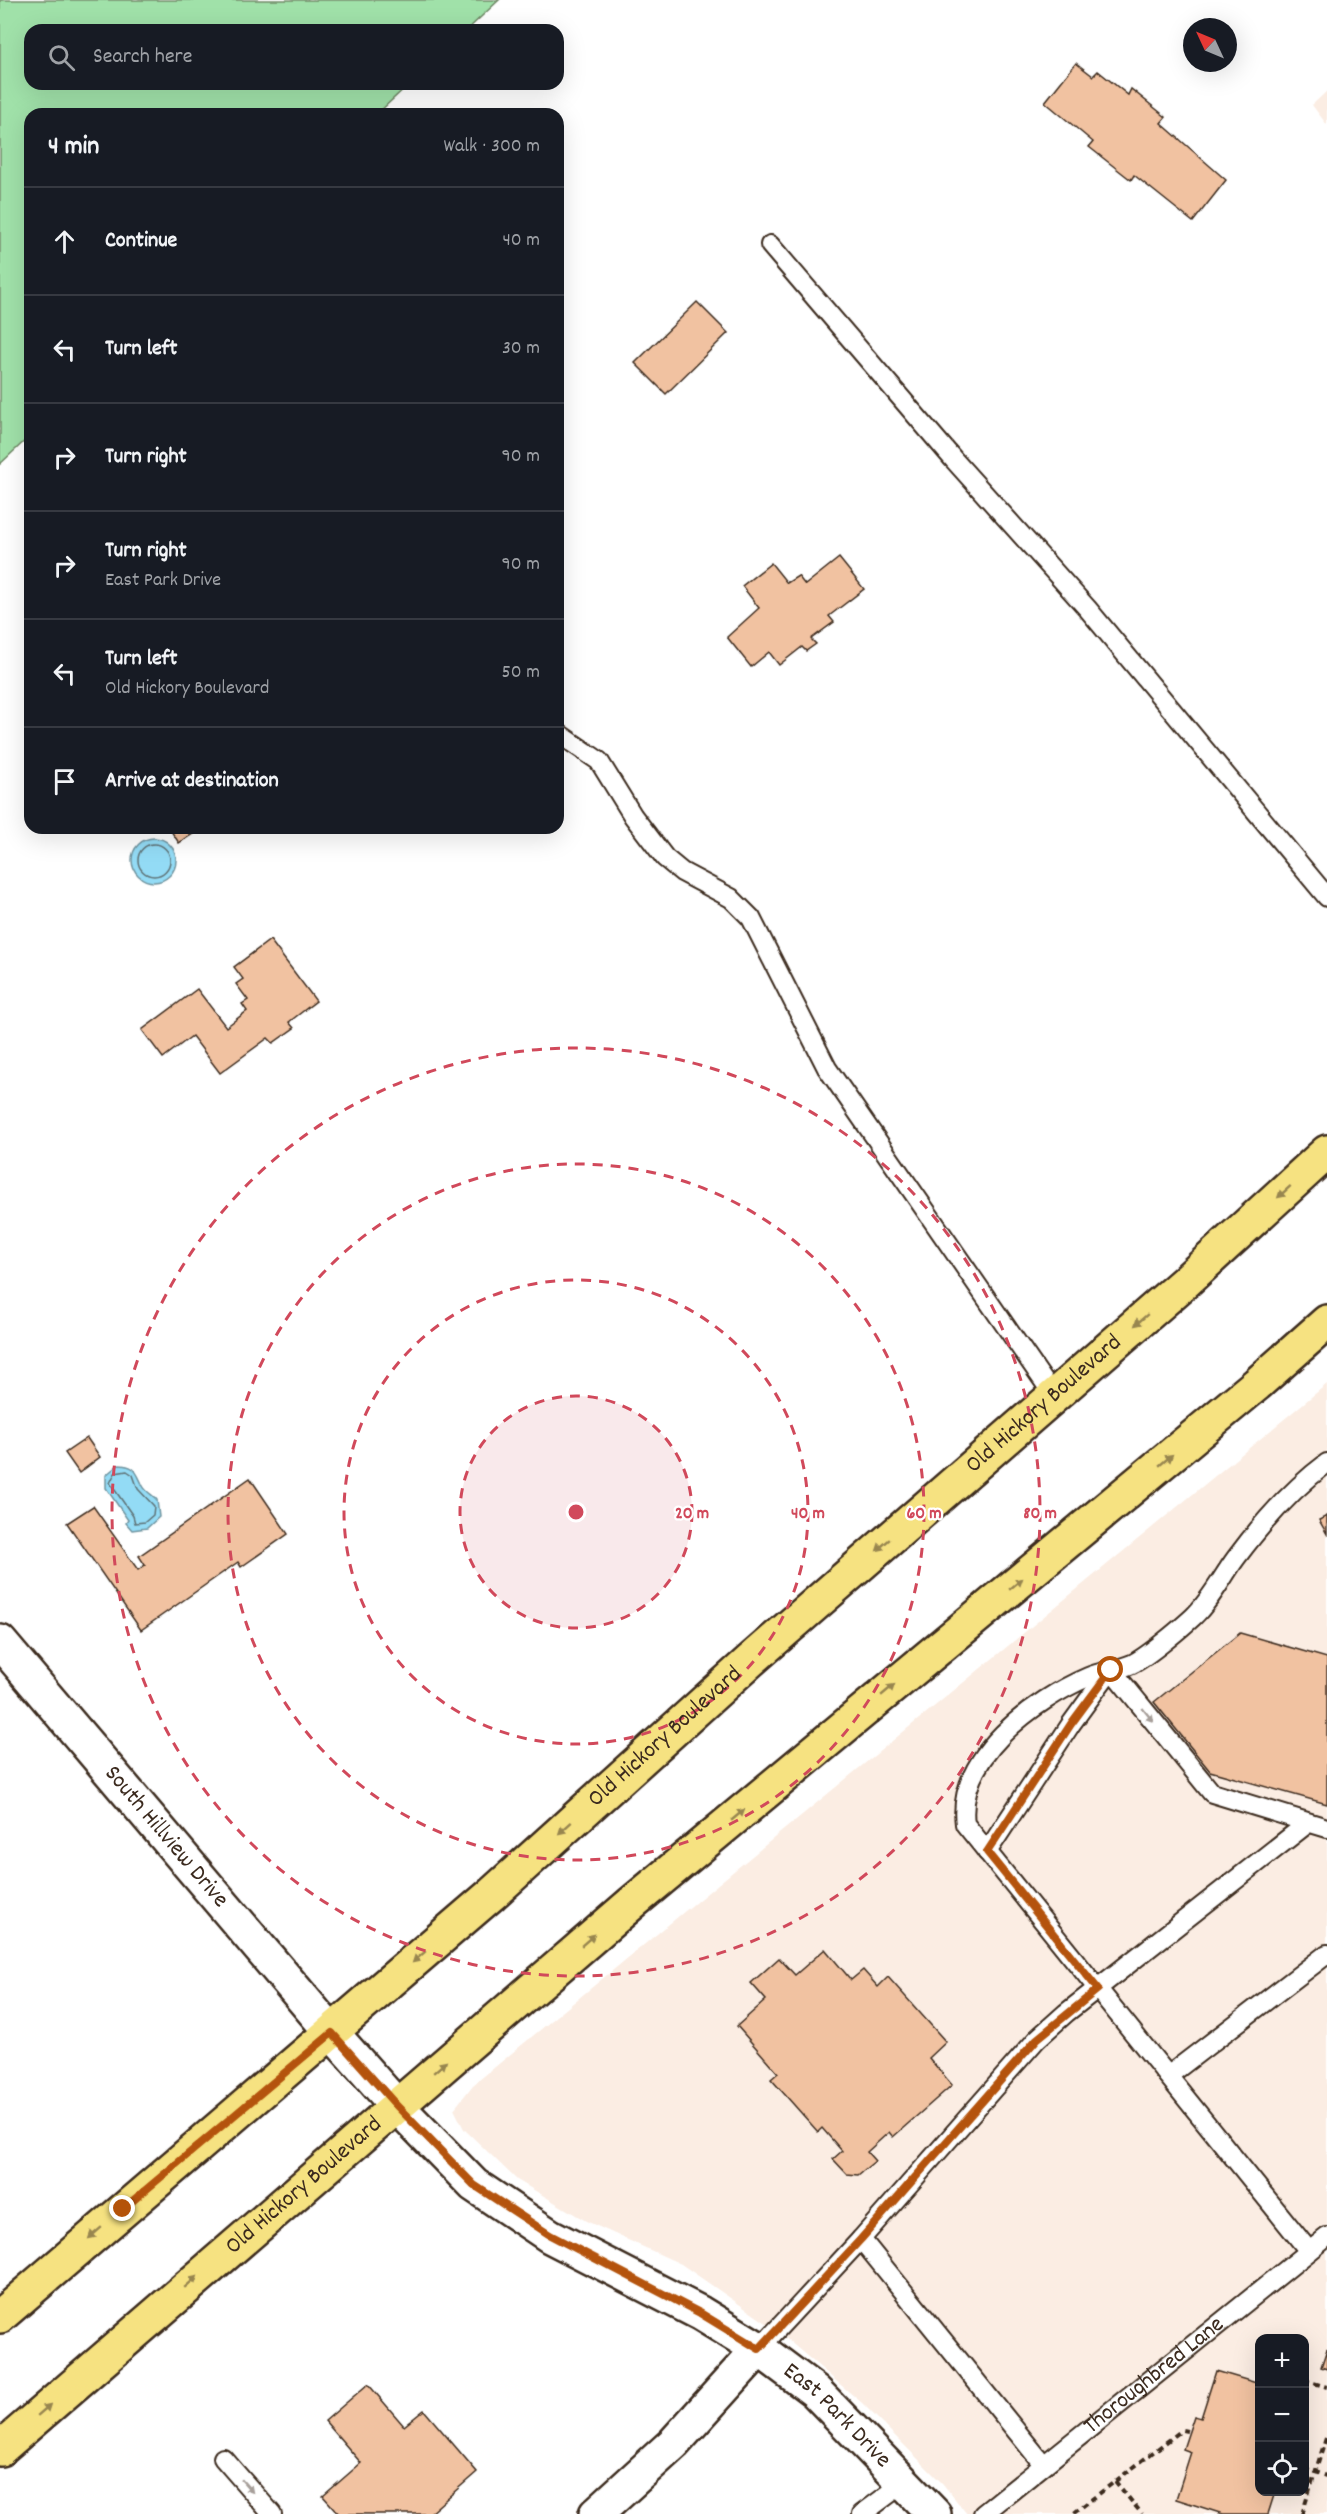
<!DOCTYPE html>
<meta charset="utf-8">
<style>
body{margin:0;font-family:Dekko,sans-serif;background:#242831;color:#f1f3f6}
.controls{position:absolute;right:18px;bottom:18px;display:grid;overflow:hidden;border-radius:12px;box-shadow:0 6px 24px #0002}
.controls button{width:54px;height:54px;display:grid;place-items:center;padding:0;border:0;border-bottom:2px solid #363941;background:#171b24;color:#f1f3f6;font:30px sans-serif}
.compass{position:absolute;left:1183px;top:18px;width:54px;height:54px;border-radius:50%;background:#171b24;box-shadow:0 6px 24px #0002;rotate:314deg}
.stop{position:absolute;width:18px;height:18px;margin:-14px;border:4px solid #b45309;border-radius:50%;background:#fff}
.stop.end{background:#b45309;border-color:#fff;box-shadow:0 2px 6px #0008}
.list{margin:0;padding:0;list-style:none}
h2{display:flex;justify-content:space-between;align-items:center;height:78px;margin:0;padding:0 24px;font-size:26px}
h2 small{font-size:20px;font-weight:400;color:#9ea1a6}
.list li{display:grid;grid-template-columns:39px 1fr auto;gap:18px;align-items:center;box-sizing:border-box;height:108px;padding:0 24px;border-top:2px solid #363941}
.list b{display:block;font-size:22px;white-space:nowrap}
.list p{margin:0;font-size:20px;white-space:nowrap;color:#9ea1a6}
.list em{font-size:20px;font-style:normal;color:#9ea1a6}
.icon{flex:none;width:33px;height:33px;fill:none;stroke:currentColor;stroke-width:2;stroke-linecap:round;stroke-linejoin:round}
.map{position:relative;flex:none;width:1327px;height:2514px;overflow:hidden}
.search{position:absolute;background:#171b24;box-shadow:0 6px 24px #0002;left:24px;top:24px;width:540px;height:66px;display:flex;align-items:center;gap:15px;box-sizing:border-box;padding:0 21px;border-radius:18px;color:#9ea1a6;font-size:22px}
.panel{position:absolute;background:#171b24;box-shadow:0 6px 24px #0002;left:24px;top:108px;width:540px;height:726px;border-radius:18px}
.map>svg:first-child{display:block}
.built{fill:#fbede3;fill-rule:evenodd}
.green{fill:#a0e1a9;stroke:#6e8664;stroke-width:1.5}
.water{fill:#93dbf5;stroke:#70949f;stroke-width:1.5}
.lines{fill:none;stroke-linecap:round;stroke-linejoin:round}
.shore{stroke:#5e7174;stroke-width:1.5}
.building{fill:#f1c2a1;stroke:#3b2a1e;stroke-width:1.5}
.lane-casing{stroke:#3b2a1e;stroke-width:22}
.street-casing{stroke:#3b2a1e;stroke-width:38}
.secondary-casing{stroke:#3b2a1e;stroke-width:38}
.primary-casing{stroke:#3b2a1e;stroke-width:38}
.path{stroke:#3b2a1e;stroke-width:4;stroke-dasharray:6 4.5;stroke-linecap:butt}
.lane{stroke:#fff;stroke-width:18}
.street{stroke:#fff;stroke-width:33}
.secondary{stroke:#fff;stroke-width:33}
.primary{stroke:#f6e281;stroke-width:33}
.oneway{fill:#988650}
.oneway2{fill:#a79f9a}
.route{stroke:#b45309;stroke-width:8}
.ring{fill:none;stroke:#d1495b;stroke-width:3;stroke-dasharray:10 8}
.labels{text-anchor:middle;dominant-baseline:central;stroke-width:4.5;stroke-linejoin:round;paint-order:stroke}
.street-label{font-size:24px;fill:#3b2a1e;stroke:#fff}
.centre{fill:#d1495b;stroke:#fff;stroke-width:3}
.ring-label{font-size:18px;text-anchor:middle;font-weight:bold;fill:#d1495b;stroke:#fff;stroke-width:4.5;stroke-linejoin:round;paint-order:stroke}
</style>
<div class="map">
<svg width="1327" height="2514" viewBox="0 0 1327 2514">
<rect width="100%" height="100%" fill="#fff"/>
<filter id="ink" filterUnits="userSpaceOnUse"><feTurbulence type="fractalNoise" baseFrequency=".0167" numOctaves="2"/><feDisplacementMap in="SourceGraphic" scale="12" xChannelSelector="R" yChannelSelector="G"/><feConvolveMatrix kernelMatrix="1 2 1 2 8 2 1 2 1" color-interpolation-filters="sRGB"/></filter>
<g filter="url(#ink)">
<g class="built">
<polygon points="1327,91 1327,125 1312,105"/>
<path d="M1327,1384V2514H967L943,2484L862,2403L775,2329L681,2264L586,2221L517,2180L464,2129L454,2109L473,2085ZM1260,2338H1304V2492H1260Z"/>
</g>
<polygon class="green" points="0,0 499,0 467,30 30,30 30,84 409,84 377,114 30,114 30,436 0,464"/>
<g class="water">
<circle cx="154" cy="860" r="22"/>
<path d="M118,1465C136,1465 136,1472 143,1486C146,1492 153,1495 157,1500L159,1517L147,1528L132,1530L126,1523L128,1520L106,1488V1475Z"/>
</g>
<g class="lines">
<g class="shore">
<circle cx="154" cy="860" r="16"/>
<polygon points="127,1471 133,1475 138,1489 154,1506 153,1515 145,1522 135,1523 133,1516 110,1483 115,1473"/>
</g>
</g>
<g class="building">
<polygon points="1076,63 1093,76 1098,71 1128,95 1131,89 1166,117 1161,123 1226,180 1193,222 1134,175 1131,180 1089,147 1093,142 1045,102"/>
<polygon points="697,302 728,333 666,394 635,363"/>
<polygon points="839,558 864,589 829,616 834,622 811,639 816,644 806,651 802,647 779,665 769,652 751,667 727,637 759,608 742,586 771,563 787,583 798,576 805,585"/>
<polygon points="169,828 202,828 179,843"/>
<polygon points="270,940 316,1001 289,1022 294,1028 273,1043 268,1038 220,1073 192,1036 163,1058 142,1030 197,989 226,1027 247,1011 242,1004 248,1000 236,984 243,979 234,967"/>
<polygon points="87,1438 100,1457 79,1473 65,1453"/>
<polygon points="250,1478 288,1534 241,1567 238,1562 141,1630 67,1523 93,1506 138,1570 145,1565 139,1556"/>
<polygon points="1327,1516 1327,1534 1319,1520"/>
<polygon points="1240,1633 1327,1658 1327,1804 1210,1771 1154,1702"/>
<polygon points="825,1949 851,1980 863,1970 878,1987 888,1977 946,2042 929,2058 952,2085 893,2137 889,2132 867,2152 875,2161 858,2175 847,2174 833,2159 842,2151 822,2128 818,2132 771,2079 778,2073 737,2026 766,2000 751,1983 779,1958 795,1975"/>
<polygon points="1327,2349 1327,2369 1321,2367"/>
<polygon points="1216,2371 1260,2384 1260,2492 1275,2492 1268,2514 1223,2514 1176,2499 1191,2452 1183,2449 1194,2416 1201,2418"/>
<polygon points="368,2384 404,2426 424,2410 477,2472 429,2514 339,2514 323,2496 361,2463 325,2421"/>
</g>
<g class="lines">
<g class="lane-casing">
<g id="lane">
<polyline points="770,245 954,460 1087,608 1327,897"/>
<polyline points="558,733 599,761 633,816 665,858 682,872 731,898 751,918 827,1068 1054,1396"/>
<polyline points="987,1852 1071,1724 1111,1669 1212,1793 1327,1828"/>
<polyline points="1168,2076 1327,1954"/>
<polyline points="861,2239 1043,2464"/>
<path d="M1309,2251L965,1824C956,1757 1034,1700 1088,1677C1102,1671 1119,1670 1132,1664C1148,1656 1180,1629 1193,1617C1211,1600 1222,1577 1236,1558C1262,1523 1292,1489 1327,1463"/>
<polyline points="759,2349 861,2239 1037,2039 1066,2013 1308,1823"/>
<polyline points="223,2458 272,2514"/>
<polyline points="862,2514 905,2482"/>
<path id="s1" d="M983,2514L1327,2237"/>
</g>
</g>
<g class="street-casing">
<g id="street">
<path id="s2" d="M0,1642L332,2033"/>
<polyline points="596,2514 674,2443 759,2349"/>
</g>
</g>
<g class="secondary-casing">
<g id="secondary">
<path id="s3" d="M332,2033L396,2105L474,2185L550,2236L700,2313L759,2349L815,2391L934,2514"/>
</g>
</g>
<g class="primary-casing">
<g id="primary">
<path id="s4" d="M0,2316L492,1894L750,1661L1185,1282L1327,1152"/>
<path id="s5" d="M0,2449L632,1903L1257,1384L1327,1322"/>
</g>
</g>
<g class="path">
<polyline points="1304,2380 1327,2387"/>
<polyline points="1304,2468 1327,2476"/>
<polyline points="1115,2481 1142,2514"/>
<polyline points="1074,2513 1182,2430 1187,2431"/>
<polyline points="1302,2514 1327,2435"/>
</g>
<use href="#lane" class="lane"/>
<use href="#street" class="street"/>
<use href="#secondary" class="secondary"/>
<use href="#primary" class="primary"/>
</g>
<defs><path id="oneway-solid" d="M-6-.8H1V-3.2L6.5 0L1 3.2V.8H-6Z" transform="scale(1.5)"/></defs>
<g class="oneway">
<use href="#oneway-solid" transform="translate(1284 1192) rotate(138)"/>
<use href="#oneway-solid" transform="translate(1141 1320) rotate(139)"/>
<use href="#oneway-solid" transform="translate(1166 1460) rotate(-40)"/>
<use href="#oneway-solid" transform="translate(883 1545) rotate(139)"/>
<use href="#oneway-solid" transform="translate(1016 1584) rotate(-40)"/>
<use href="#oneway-solid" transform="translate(888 1690) rotate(-40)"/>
<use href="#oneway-solid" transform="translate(738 1815) rotate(-40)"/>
<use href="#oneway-solid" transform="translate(565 1828) rotate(138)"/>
<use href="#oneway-solid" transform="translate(588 1940) rotate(-41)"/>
<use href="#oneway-solid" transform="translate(419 1957) rotate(139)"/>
<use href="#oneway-solid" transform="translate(440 2067) rotate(-41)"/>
<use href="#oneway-solid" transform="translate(95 2233) rotate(139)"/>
<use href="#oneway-solid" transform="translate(191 2282) rotate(-41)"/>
<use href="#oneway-solid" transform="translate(44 2410) rotate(-41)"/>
</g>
<g class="oneway2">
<use href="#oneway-solid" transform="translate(1148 1715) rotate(51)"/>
<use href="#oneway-solid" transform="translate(247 2486) rotate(49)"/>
</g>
</g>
<g class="lines" filter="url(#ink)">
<polyline class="route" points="123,2209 332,2033 396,2105 474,2185 550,2235 700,2313 759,2349 861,2239 1037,2039 1098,1989 987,1852 1071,1724 1111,1670"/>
</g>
<circle cx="576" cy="1512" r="116" fill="#d1495b" fill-opacity=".12"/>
<g class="ring">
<circle cx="576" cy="1512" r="116"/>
<circle cx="576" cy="1512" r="232"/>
<circle cx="576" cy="1512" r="348"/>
<circle cx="576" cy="1512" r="464"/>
</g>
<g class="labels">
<g class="street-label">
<text stroke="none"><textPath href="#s4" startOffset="1386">Old Hickory Boulevard</textPath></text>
<text stroke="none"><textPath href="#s4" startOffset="882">Old Hickory Boulevard</textPath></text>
<text stroke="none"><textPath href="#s2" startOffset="256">South Hillview Drive</textPath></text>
<text stroke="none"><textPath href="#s5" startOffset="402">Old Hickory Boulevard</textPath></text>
<text stroke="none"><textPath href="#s1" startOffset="220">Thoroughbred Lane</textPath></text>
<text stroke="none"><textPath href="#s3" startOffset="640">East Park Drive</textPath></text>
</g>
</g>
<circle cx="576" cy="1512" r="9" class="centre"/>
<g class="ring-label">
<text x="692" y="1518">20 m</text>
<text x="808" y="1518">40 m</text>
<text x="924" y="1518">60 m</text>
<text x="1040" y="1518">80 m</text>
</g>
</svg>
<div class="controls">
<button>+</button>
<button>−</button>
<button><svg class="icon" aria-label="locate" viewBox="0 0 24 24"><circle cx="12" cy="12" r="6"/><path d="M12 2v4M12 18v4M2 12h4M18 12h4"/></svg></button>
</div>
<svg class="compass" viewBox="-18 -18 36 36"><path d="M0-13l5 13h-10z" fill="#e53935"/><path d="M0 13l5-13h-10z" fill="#9ea1a6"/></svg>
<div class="stop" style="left:1111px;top:1670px"></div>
<div class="stop end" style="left:123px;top:2209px"></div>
<div class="search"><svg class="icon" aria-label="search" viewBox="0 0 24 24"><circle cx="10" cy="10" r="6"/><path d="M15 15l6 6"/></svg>Search here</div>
<section class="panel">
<h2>4 min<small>Walk · 300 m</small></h2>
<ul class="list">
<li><svg class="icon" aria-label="ahead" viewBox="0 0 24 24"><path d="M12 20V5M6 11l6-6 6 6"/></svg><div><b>Continue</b></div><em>40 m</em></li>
<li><svg class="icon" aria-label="left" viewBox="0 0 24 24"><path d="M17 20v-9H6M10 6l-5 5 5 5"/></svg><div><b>Turn left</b></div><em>30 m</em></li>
<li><svg class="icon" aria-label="right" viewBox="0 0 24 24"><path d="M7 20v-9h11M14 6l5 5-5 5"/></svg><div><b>Turn right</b></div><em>90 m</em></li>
<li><svg class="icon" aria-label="right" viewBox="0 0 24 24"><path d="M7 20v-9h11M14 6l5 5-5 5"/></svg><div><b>Turn right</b><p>East Park Drive</p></div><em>90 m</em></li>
<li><svg class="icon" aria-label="left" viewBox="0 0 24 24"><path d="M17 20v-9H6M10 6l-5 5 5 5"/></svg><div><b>Turn left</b><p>Old Hickory Boulevard</p></div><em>50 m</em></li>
<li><svg class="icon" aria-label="arrive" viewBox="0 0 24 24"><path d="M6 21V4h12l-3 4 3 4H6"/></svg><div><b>Arrive at destination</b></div></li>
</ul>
</section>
</div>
